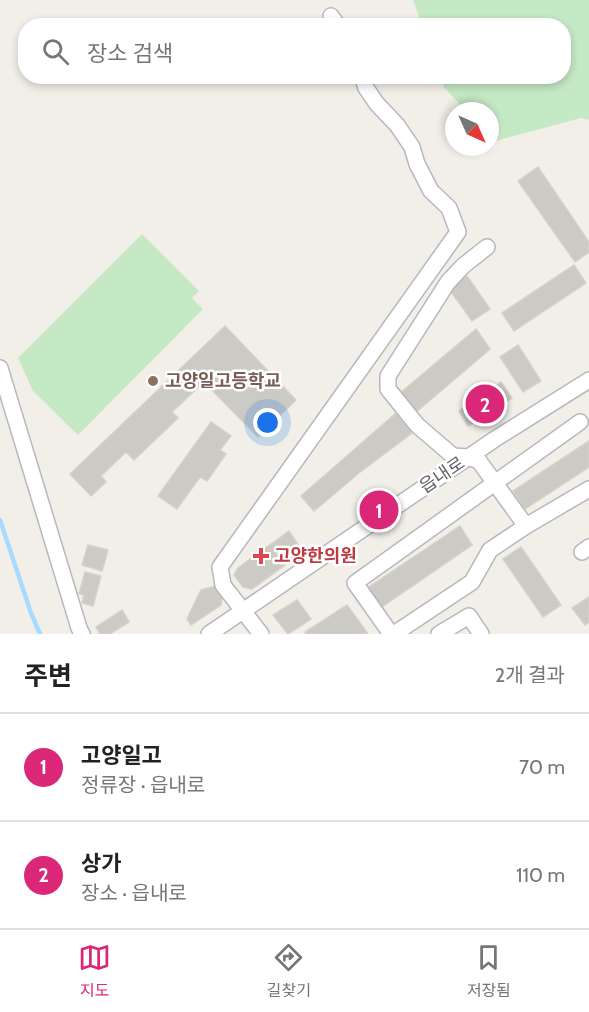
<!DOCTYPE html>
<html lang="ko">
<meta charset="utf-8">
<style>
body{margin:0;font-family:Cabin,"Noto Sans KR",sans-serif;background:#f2f2f2;color:#222}
.compass{position:absolute;left:445px;top:102px;width:54px;height:54px;border-radius:50%;background:#fff;box-shadow:0 3px 9px #0003;rotate:135deg}
.you{position:absolute;left:268px;top:423px;width:21px;height:21px;margin:-15px;border:4px solid #fff;border-radius:50%;background:#1a73e8;box-shadow:0 0 0 9px #1a73e833}
.badge{display:grid;place-items:center;width:39px;height:39px;border-radius:50%;background:#db2777;color:#fff;font-size:20px;font-weight:700}
.pin{position:absolute;translate:-50% -50%;border:3px solid #fff;box-shadow:0 2px 6px #0006}
.list{margin:0;padding:0;list-style:none}
h2{display:flex;justify-content:space-between;align-items:center;height:78px;margin:0;padding:0 24px;font-size:26px}
h2 small{font-size:20px;font-weight:400;color:#767676}
.list li{display:grid;grid-template-columns:39px 1fr auto;gap:18px;align-items:center;box-sizing:border-box;height:108px;padding:0 24px;border-top:2px solid #e0e0e0}
.list b{display:block;font-size:22px;white-space:nowrap}
.list p{margin:0;font-size:20px;white-space:nowrap;color:#767676}
.list em{font-size:20px;font-style:normal;color:#767676}
.icon{flex:none;width:33px;height:33px;fill:none;stroke:currentColor;stroke-width:2;stroke-linecap:round;stroke-linejoin:round}
.map{position:relative;flex:none;width:589px;height:634px;overflow:hidden}
.search{position:absolute;background:#fff;box-shadow:0 3px 9px #0003;left:18px;right:18px;top:18px;height:66px;display:flex;align-items:center;gap:15px;box-sizing:border-box;padding:0 21px;border-radius:24px;color:#767676;font-size:22px}
.sheet{height:294px;background:#fff}
nav{display:flex;justify-content:space-around;align-items:center;box-sizing:border-box;height:84px;border-top:2px solid #e0e0e0;background:#fff;font-size:16px;color:#767676}
nav a{display:grid;justify-items:center;gap:3px}
nav .on{color:#db2777}
.map>svg:first-child{display:block}
.green{fill:#c5e8c5}
.lines{fill:none;stroke-linecap:round;stroke-linejoin:round}
.stream{stroke:#aadaff;stroke-width:4.5}
.building{fill:#cccac5;stroke:#d6d1c6;stroke-width:1.5}
.minor-casing{stroke:#b5b8bc;stroke-width:18}
.minor{stroke:#fff;stroke-width:15}
.education-dot{fill:#8d6e63;stroke:#fff;stroke-width:2}
.health-dot{fill:#e0444e;stroke:#fff;stroke-width:2}
.labels{text-anchor:middle;dominant-baseline:central;stroke-width:5;stroke-linejoin:round;paint-order:stroke}
.education-label{font-size:18px;font-weight:bold;fill:#785e54;stroke:#fff;text-anchor:start}
.street-label{font-size:18px;fill:#5f6368;stroke:#fff}
.health-label{font-size:18px;font-weight:bold;fill:#be3a42;stroke:#fff;text-anchor:start}
</style>
<div class="map">
<svg width="589" height="634" viewBox="0 0 589 634">
<rect width="100%" height="100%" fill="#f1efe8"/>
<g class="green">
<polygon points="413,0 589,0 589,120 581,118 495,141 490,136 490,111 466,111 444,87 440,77 564,76 564,26 422,25"/>
<polygon points="142,234 199,291 192,298 203,309 78,435 33,391 18,358"/>
</g>
<g class="lines">
<polyline class="stream" points="0,520 31,613 40,634"/>
</g>
<g class="building">
<polygon points="538,167 589,242 589,252 575,262 518,181"/>
<polygon points="574,265 586,283 514,331 502,313"/>
<polygon points="467,276 490,309 472,321 449,289"/>
<polygon points="225,326 296,400 258,437 204,382 172,412 178,418 134,460 126,452 101,476 106,482 91,496 70,474"/>
<polygon points="476,329 490,349 415,413 399,394"/>
<polygon points="518,345 541,381 523,392 500,357"/>
<polygon points="501,382 512,398 468,426 459,411"/>
<polygon points="396,413 412,433 359,473 314,511 301,496"/>
<polygon points="211,422 231,436 220,450 226,454 207,481 200,477 177,509 158,496"/>
<polygon points="589,441 589,467 525,509 513,491"/>
<polygon points="460,526 472,545 379,609 366,589"/>
<polygon points="289,531 303,552 252,589 243,587 234,575 238,568"/>
<polygon points="88,545 108,550 102,571 82,565"/>
<polygon points="521,547 561,605 543,617 503,559"/>
<polygon points="85,572 101,576 93,606 82,603 84,595 79,594"/>
<polygon points="215,586 222,596 221,605 191,625 187,619 201,590"/>
<polygon points="589,597 589,622 585,625 572,608"/>
<polygon points="297,600 311,619 288,634 273,615"/>
<polygon points="347,605 368,634 306,634 305,632"/>
<polygon points="122,610 129,622 110,634 100,634 96,627"/>
</g>
<g class="lines">
<g class="minor-casing">
<g id="minor">
<polyline points="331,16 338,26"/>
<polyline points="487,247 463,266 448,282 388,376 388,389 417,425 453,456 468,457 479,461 526,526"/>
<polyline points="0,368 79,628 82,634"/>
<polyline points="582,552 589,547"/>
<polyline points="209,634 495,439 589,380"/>
<polyline points="261,634 223,585 220,567 458,232 449,208 431,191 417,164 412,147 397,125 377,104 366,88 362,76"/>
<polyline points="391,634 355,583 580,422"/>
<polyline points="394,634 472,582 490,550 526,526 589,489"/>
<polyline points="439,634 469,616 481,634"/>
</g>
</g>
<use href="#minor" class="minor"/>
</g>
<circle class="education-dot" cx="153" cy="381" r="6"/>
<path class="health-dot" d="M258 547h6v6h6v6h-6v6h-6v-6h-6v-6h6z"/>
<g class="labels">
<g class="education-label">
<text x="165" y="381">고양일고등학교</text>
</g>
<g class="street-label">
<text transform="translate(442 475) rotate(-34)">읍내로</text>
</g>
<g class="health-label">
<text x="274" y="556">고양한의원</text>
</g>
</g>
</svg>
<svg class="compass" viewBox="-18 -18 36 36"><path d="M0-13l5 13h-10z" fill="#e53935"/><path d="M0 13l5-13h-10z" fill="#767676"/></svg>
<div class="you"></div>
<div class="pin badge" style="left:379px;top:510px">1</div>
<div class="pin badge" style="left:485px;top:404px">2</div>
<div class="search"><svg class="icon" aria-label="search" viewBox="0 0 24 24"><circle cx="10" cy="10" r="6"/><path d="M15 15l6 6"/></svg>장소 검색</div>
</div>
<section class="sheet">
<h2>주변<small>2개 결과</small></h2>
<ul class="list">
<li><span class="badge">1</span><div><b>고양일고</b><p>정류장 · 읍내로</p></div><em>70 m</em></li>
<li><span class="badge">2</span><div><b>상가</b><p>장소 · 읍내로</p></div><em>110 m</em></li>
</ul>
</section>
<nav>
<a class="on"><svg class="icon" aria-label="map" viewBox="0 0 24 24"><path d="M3 6l6-2 6 2 6-2v14l-6 2-6-2-6 2zM9 4v14M15 6v14"/></svg>지도</a>
<a><svg class="icon" aria-label="directions" viewBox="0 0 24 24"><path d="M12 3l9 9-9 9-9-9zM9 14v-3h6M13 9l2 2-2 2"/></svg>길찾기</a>
<a><svg class="icon" aria-label="saved" viewBox="0 0 24 24"><path d="M7 4h10v16l-5-4-5 4z"/></svg>저장됨</a>
</nav>
